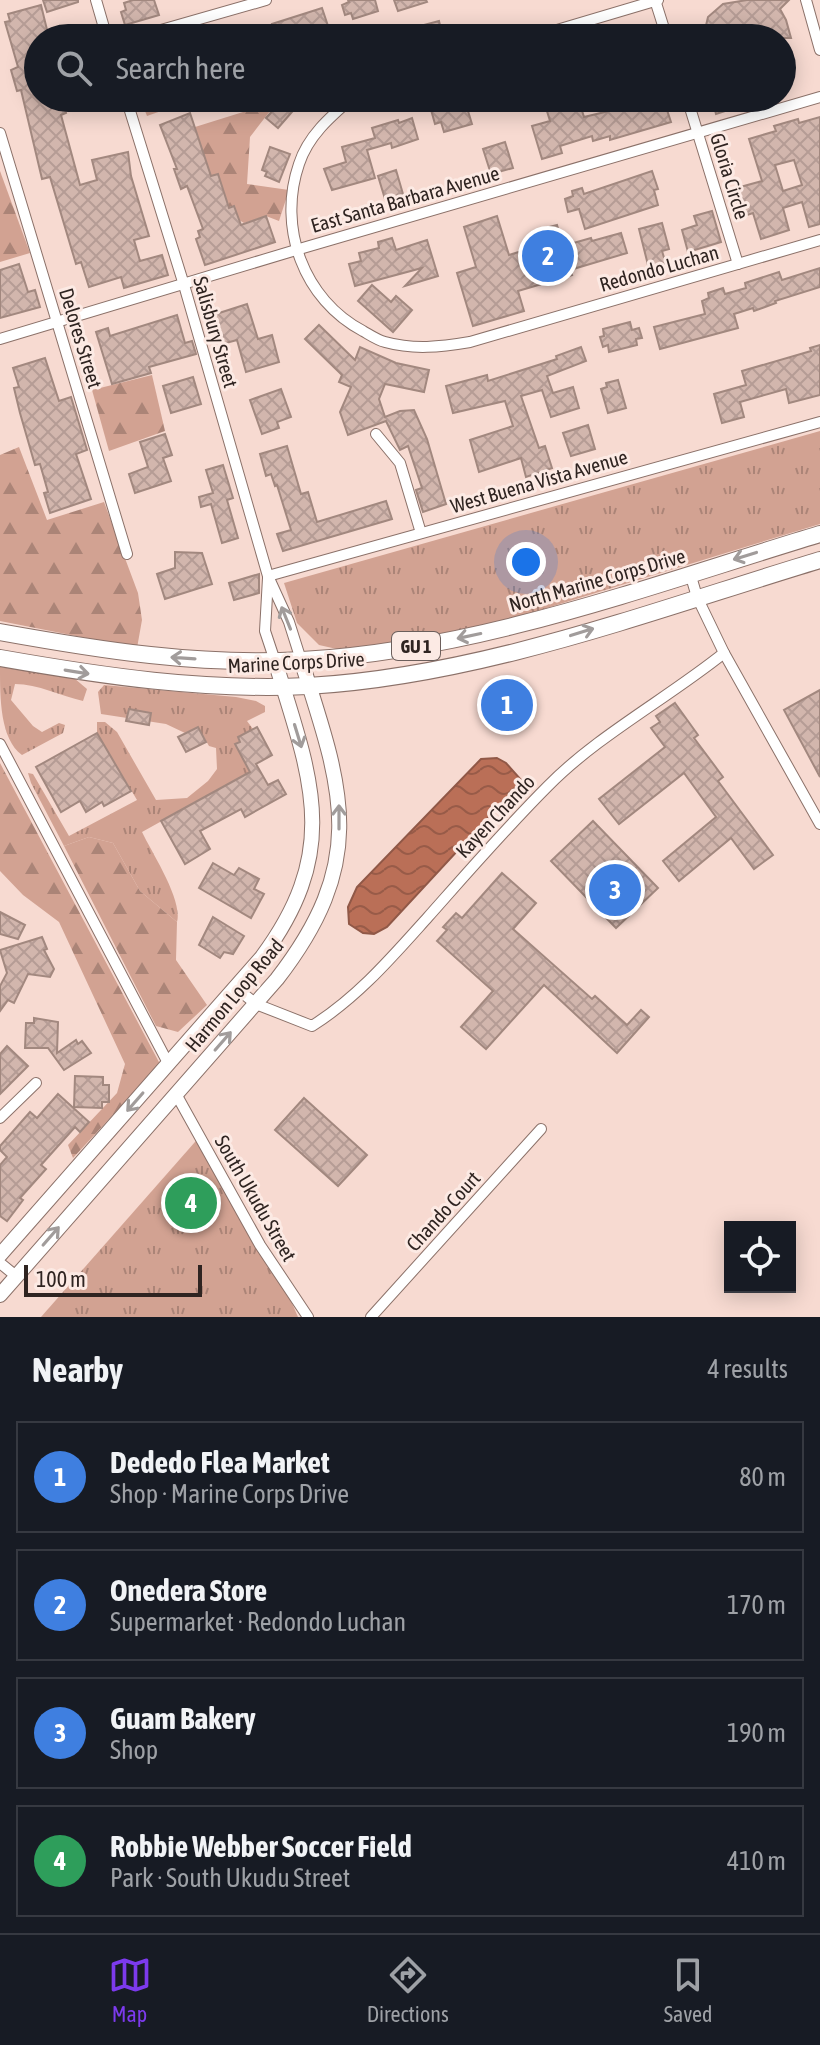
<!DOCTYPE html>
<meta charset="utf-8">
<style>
body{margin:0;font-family:"Asap Condensed",sans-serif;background:#20242c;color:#f1f3f6}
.controls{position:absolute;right:24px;bottom:24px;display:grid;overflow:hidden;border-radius:0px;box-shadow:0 4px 20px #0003}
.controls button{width:72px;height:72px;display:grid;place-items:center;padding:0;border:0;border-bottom:2px solid #363941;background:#171b24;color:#f1f3f6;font:40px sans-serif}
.scale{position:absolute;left:24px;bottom:20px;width:178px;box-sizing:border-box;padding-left:8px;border:4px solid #2f2421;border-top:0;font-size:22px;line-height:28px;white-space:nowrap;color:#2f2421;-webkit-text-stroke:6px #fceae4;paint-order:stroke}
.you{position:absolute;left:526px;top:562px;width:28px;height:28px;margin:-20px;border:6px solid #fff;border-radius:50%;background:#1a73e8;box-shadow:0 0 0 12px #1a73e833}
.badge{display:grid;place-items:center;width:52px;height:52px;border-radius:50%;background:#7c3aed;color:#fff;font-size:26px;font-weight:700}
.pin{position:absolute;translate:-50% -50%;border:4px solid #fff;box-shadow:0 2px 8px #0006}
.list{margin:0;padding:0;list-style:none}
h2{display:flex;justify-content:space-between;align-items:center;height:104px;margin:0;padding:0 32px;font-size:34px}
h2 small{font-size:26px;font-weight:400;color:#9ea1a6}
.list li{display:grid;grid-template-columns:52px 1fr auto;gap:24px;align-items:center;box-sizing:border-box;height:112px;margin:0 16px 16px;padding:0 16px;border:2px solid #363941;border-radius:0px}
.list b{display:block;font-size:30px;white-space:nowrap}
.list p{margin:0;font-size:26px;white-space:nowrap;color:#9ea1a6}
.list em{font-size:26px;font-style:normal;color:#9ea1a6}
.icon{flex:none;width:44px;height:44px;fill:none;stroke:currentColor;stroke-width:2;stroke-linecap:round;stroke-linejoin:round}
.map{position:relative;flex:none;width:820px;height:1317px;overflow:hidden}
.search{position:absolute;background:#171b24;box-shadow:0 4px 20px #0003;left:24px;right:24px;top:24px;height:88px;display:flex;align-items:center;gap:20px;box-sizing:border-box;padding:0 28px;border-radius:44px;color:#9ea1a6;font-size:30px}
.sheet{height:616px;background:#171b24}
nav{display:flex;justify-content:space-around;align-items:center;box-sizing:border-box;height:112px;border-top:2px solid #363941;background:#171b24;font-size:22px;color:#9ea1a6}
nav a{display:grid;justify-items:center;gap:4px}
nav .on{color:#7c3aed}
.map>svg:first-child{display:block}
.grass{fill:url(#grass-tufts)}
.forest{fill:url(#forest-firs)}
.water{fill:url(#water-waves);stroke:#905847;stroke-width:2}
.building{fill:url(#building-cross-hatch);stroke:#a2887f;stroke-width:2;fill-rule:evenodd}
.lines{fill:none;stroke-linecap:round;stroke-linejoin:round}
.minor-casing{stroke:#8b7169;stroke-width:12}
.secondary-casing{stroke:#8b7169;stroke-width:16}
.primary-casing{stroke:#8b7169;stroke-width:18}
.minor{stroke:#fff;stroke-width:10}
.secondary{stroke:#fff;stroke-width:14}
.primary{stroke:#fff;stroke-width:16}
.oneway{stroke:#a19c9b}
.labels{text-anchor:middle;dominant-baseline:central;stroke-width:6;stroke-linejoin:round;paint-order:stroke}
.shield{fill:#fceae4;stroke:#6c5f5c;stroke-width:2}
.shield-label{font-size:18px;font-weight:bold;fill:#2f2421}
.street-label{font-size:20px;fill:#2f2421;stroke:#fceae4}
</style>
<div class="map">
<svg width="820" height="1317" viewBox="0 0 820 1317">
<defs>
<pattern id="grass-tufts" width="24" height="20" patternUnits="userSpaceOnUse" patternTransform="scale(2)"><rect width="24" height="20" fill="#d2a292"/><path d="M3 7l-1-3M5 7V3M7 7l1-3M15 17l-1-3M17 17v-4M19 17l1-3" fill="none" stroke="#ab8477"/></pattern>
<pattern id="forest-firs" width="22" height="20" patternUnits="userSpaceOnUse" patternTransform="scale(2)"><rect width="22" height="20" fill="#d2a292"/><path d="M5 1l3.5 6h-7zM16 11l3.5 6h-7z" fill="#ab8477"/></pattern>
<pattern id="water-waves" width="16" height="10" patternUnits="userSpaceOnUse" patternTransform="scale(2)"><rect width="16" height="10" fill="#ba6f57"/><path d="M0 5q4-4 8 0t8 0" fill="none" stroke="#985b48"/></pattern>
<pattern id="building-cross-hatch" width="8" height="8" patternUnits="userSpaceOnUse" patternTransform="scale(2)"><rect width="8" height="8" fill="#d2b6ad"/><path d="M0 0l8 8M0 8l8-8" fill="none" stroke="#b59c95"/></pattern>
</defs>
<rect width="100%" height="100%" fill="#f7dad1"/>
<g class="grass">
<polygon points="820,431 820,524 511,619 350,652 319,645 297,623 284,583"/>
<path d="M0,667L74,678L87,689L83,701C61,696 38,684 15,684L11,700L33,726L42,732L59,723L65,725L63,733L22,755C0,739 0,698 0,667Z"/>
<path d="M104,685L236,697L256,701L265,706V712L247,721L253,729L238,737L240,742L235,744L250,772L142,832C152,853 183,900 177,922L140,891L113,843L89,837L64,846L31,783L28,773L33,774L69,836L137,800L97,733V722H105L117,732L156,800L187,798L208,781L217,769L216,748L209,746L198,727L185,733L166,724L101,714L98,692Z"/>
<polygon points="202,1134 279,1273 298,1317 41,1317"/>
</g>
<g class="forest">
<polygon points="140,98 198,98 147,116"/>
<polygon points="239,98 280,98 250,137 247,184 289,190 279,221 266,216 244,223 239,220 234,206 229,207 218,174 211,176 195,127 243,112"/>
<polygon points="0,171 30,253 0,262"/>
<polygon points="152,375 165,431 109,451 92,390"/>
<polygon points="19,447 47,520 104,502 138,593 142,620 137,648 0,621 0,455"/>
<polygon points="0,763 160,1064 73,1158 68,1145 117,1093 125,1064 59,922 23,895 0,871"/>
<polygon points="89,837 113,843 140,891 177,922 176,960 207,1005 178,1032 156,1026 64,846"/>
</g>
<polygon class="water" points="497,758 506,763 522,781 387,927 374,934 363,933 349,924 348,907 357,887 481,759"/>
<g class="building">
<polygon points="43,0 78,0 78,2 47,12"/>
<polygon points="133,0 154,0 159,15 125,25 121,12 126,10 124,3"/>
<polygon points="348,0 375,0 378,11 353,19 351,13 345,15 342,5 349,2"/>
<polygon points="394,0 426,0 427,2 398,11"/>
<polygon points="747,0 789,0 780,9 786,20 791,38 703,38 708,17 723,4"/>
<polygon points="41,5 49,38 38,38 38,98 62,98 66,113 61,115 80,185 97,180 92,160 128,152 131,176 149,236 134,240 140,261 162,255 168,275 124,288 121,277 89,287 81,262 76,264 50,177 42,179 21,90 17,91 11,70 18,67 5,22 10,21 8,14"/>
<polygon points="322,8 332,38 276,38 272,24"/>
<polygon points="439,21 443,38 386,38 386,35"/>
<polygon points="647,26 651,38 618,38 618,36"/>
<polygon points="284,98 304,98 278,128 266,118"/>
<polygon points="445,98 446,101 464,98 472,124 444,132 441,122 435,124 428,99"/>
<polygon points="543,98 578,98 584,117 663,98 671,122 610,140 610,136 593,141 592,136 560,146 562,153 542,159 532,126 550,121"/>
<polygon points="712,98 759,98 759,100 716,114"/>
<polygon points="190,113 211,176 218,174 229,208 234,206 241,225 266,216 275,242 205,265 196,239 200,237 198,231 203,229 187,186 181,189 174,169 177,169 160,125"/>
<path d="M820,117V224L809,227L802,202L783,208L789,230L761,239L753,213L741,217L733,189L762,181L749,139L776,131L774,126L798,119L799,123ZM794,160L802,185L783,191L775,165Z"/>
<polygon points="412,118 418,139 392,148 391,143 367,150 375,178 332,190 324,169 346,162 342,147 375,138 372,128 398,120 399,123"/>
<polygon points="505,142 513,168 491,174 483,149"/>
<polygon points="270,147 290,154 279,182 265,176 267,172 262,170"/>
<polygon points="396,170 403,194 385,199 378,176"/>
<polygon points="652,171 658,189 654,190 658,205 585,229 579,209 568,212 565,199 573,196 572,191 582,188 584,194"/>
<polygon points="712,211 721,242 688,252 682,230 697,225 694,216"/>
<polygon points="497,216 509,255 538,246 534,231 557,225 563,246 591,238 592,241 621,233 627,253 570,270 572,275 518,291 524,311 473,326 457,273 476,267 464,227"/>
<polygon points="662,223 669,249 662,251 666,264 649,269 639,229"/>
<polygon points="392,238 396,250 427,240 438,276 405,286 422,268 355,286 349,264 361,261 359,253 379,248 378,242"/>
<polygon points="19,264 28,292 35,290 40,307 0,318 0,270"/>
<polygon points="820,268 820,287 775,301 776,303 754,311 753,308 734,314 738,328 660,349 654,327 705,314 702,301 709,298 708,293 723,288 725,294 746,288 745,283 779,272 782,280"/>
<polygon points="372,285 391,302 396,296 412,310 393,332 358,301"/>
<polygon points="247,304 258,339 272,335 279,362 246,372 237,340 222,344 213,315"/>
<polygon points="177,315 185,343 192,341 196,354 149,367 151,373 112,384 96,332 108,328 110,336"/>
<polygon points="630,322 632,330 639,328 642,338 636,339 637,345 609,352 608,345 603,347 600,337 604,336 603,329"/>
<polygon points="319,325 355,360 360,347 396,363 429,370 424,392 385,384 379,399 385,417 400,411 414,410 427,439 446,504 423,512 416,490 422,488 408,446 400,450 386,421 348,435 340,412 351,387 339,382 342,375 305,339"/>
<polygon points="820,345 820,395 789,403 786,389 740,402 744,417 722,423 714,394 746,385 742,371 811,351 810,348"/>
<polygon points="581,347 586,361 547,376 553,393 573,387 579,408 551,417 542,390 521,396 539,448 545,446 552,468 526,477 521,458 479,472 470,440 513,426 505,401 453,413 446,386 487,375 488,381 557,359 556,356"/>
<polygon points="45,358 59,401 71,397 87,450 76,454 91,499 50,513 44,493 48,492 40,464 35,465 20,413 14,388 19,387 13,368"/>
<polygon points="193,377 201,404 171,413 163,386"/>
<polygon points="618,380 626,408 608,413 601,389 607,387 606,383"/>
<polygon points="281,389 291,417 277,422 279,428 262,434 250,400"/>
<polygon points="588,425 595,449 571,456 563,433"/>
<polygon points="165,434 172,455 163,458 171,481 135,493 129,474 148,467 140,442"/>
<polygon points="287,446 301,494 308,492 317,522 386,501 392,519 283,551 277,534 291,530 277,485 275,486 271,474 266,476 260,454"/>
<polygon points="223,465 233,498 227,500 238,538 222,543 211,504 201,507 199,497 213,493 206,470"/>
<polygon points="175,552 202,553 212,584 165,599 157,574 175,568"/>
<polygon points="259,574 259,593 234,600 229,583"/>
<polygon points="820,690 820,777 784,710"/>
<polygon points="675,703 698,735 694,738 723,777 718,781 773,855 754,869 731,838 679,881 663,861 716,817 684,773 619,824 599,799 665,747 651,728 660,722 656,716"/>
<polygon points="129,709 151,713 149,725 126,721"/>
<polygon points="198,727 206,742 186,752 178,737"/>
<polygon points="257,727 272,755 256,764 268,785 278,780 286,794 245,817 241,809 200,831 210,849 185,864 161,821 250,772 235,744 240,742 238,737"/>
<polygon points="97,733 131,791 104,806 102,802 86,812 80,801 61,812 36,767"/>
<polygon points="593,821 658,888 616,928 551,861"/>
<polygon points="213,863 234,875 239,868 259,879 254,889 264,894 251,918 199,888"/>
<polygon points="502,873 536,903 513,929 592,999 595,996 627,1025 641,1010 649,1017 617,1053 544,985 486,1049 461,1027 493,991 437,941 447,930 443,927 456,913 462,918"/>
<polygon points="0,912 25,925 18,939 0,934"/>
<polygon points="213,917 244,936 233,954 224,952 220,958 199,945"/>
<polygon points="42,937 47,949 44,950 54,969 50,977 28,974 14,1003 8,1000 0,1011 0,986 7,973 0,950"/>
<polygon points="34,1018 58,1022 57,1053 76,1040 78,1044 82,1041 91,1053 64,1070 48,1048 25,1048 26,1023 34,1023"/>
<polygon points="7,1046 28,1066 0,1094 0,1054"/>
<polygon points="75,1076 103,1077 103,1085 109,1085 109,1102 102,1102 102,1108 74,1107"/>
<polygon points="58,1094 89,1122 80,1132 75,1127 41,1165 46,1169 20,1198 23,1200 7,1221 0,1216 0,1165 7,1157 0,1150 0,1146 30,1112 37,1118"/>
<polygon points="304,1098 367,1155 338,1186 275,1130"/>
</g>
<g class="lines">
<g class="minor-casing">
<g id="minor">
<polyline points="96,0 107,38"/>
<polyline points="655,0 667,38"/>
<polyline points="806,0 820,50"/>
<polyline points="133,38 266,0"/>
<polyline points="530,38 658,0"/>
<polyline points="126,98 184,285 268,576 289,622 301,660"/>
<path d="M352,98C330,117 308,136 299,164C277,228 304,300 363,331C370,335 377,340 385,342C414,350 440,347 470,342L820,240"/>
<polyline points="687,98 738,264"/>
<polyline points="0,133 127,554"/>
<polyline points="0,339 296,250 820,97"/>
<polyline points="376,434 400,463 421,533"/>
<polyline points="268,576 820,422"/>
<polyline points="268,578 265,631 275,661"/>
<polyline points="724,653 820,824"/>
<polyline points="0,744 168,1063"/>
<path d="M235,987L256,1004L312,1026C358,997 392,957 428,917C467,873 506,828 548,786C597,736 668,698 724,653L697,597L690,573"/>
<polyline points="176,1094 260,1245 308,1317"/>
<polyline points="0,1118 36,1083"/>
<polyline points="0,1263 16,1276"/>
<polyline points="371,1317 541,1129"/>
</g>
</g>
<g class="secondary-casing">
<g id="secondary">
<path d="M0,1255L262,957C342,849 311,778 275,661"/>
<path d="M0,1295L277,979C369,860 343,791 301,660"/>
</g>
</g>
<g class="primary-casing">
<g id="primary">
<path d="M0,632C100,650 200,666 302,660C480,650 651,585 820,534"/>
<path d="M0,658C102,676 204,691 308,686C482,676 654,610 820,560"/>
</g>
</g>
<use href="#minor" class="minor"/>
<use href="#secondary" class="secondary"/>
<use href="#primary" class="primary"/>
</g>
<defs><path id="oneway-shaft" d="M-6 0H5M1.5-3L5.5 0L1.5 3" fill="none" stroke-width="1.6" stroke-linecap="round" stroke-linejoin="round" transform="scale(2)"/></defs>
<g class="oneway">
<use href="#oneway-shaft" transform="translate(745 556) rotate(163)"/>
<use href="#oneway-shaft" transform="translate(286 618) rotate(-112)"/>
<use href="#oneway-shaft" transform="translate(582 632) rotate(-17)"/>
<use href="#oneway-shaft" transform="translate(469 636) rotate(168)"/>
<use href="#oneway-shaft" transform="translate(183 658) rotate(-176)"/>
<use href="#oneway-shaft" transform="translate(77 672) rotate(9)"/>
<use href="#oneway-shaft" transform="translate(298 736) rotate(73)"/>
<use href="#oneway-shaft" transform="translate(339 817) rotate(-90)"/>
<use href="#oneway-shaft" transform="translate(223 1041) rotate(-49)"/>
<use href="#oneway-shaft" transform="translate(135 1102) rotate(131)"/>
<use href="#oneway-shaft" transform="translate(51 1236) rotate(-49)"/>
</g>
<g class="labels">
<rect class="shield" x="392" y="632" width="48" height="28" rx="6"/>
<g class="shield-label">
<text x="416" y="646">GU 1</text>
</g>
<g class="street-label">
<text transform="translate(730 176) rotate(73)">Gloria Circle</text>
<text transform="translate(405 199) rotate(-16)">East Santa Barbara Avenue</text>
<text transform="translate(659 268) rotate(-16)">Redondo Luchan</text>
<text transform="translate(216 332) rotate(74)">Salisbury Street</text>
<text transform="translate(81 338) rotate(73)">Delores Street</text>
<text transform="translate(539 481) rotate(-16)">West Buena Vista Avenue</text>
<text transform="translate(597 580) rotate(-16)">North Marine Corps Drive</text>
<text transform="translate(296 662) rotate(-3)">Marine Corps Drive</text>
<text transform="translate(495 816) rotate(-47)">Kayen Chando</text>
<text transform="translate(234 995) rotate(-50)">Harmon Loop Road</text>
<text transform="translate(256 1198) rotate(60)">South Ukudu Street</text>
<text transform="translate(443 1211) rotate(-48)">Chando Court</text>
</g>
</g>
</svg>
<div class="controls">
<button><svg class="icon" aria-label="locate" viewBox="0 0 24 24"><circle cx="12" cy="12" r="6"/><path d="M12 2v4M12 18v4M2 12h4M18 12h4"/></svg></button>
</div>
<div class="scale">100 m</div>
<div class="you"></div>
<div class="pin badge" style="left:507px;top:705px;background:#3f7fe0">1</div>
<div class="pin badge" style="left:548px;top:256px;background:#3f7fe0">2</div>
<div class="pin badge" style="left:615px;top:890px;background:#3f7fe0">3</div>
<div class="pin badge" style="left:191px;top:1203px;background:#2e9e5b">4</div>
<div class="search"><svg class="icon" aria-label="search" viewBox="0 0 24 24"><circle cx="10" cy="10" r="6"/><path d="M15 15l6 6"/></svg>Search here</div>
</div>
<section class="sheet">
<h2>Nearby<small>4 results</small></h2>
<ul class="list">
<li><span class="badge" style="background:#3f7fe0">1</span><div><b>Dededo Flea Market</b><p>Shop · Marine Corps Drive</p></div><em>80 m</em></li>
<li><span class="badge" style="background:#3f7fe0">2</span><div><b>Onedera Store</b><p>Supermarket · Redondo Luchan</p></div><em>170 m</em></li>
<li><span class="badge" style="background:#3f7fe0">3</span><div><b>Guam Bakery</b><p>Shop</p></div><em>190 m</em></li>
<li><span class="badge" style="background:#2e9e5b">4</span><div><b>Robbie Webber Soccer Field</b><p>Park · South Ukudu Street</p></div><em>410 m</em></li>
</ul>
</section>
<nav>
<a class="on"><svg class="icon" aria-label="map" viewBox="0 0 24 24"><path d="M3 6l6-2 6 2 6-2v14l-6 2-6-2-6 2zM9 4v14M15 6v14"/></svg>Map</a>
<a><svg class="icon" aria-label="directions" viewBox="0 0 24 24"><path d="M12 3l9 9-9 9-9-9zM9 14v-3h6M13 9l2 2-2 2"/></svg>Directions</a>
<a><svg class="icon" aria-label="saved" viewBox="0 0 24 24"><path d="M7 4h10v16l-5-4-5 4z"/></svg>Saved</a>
</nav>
